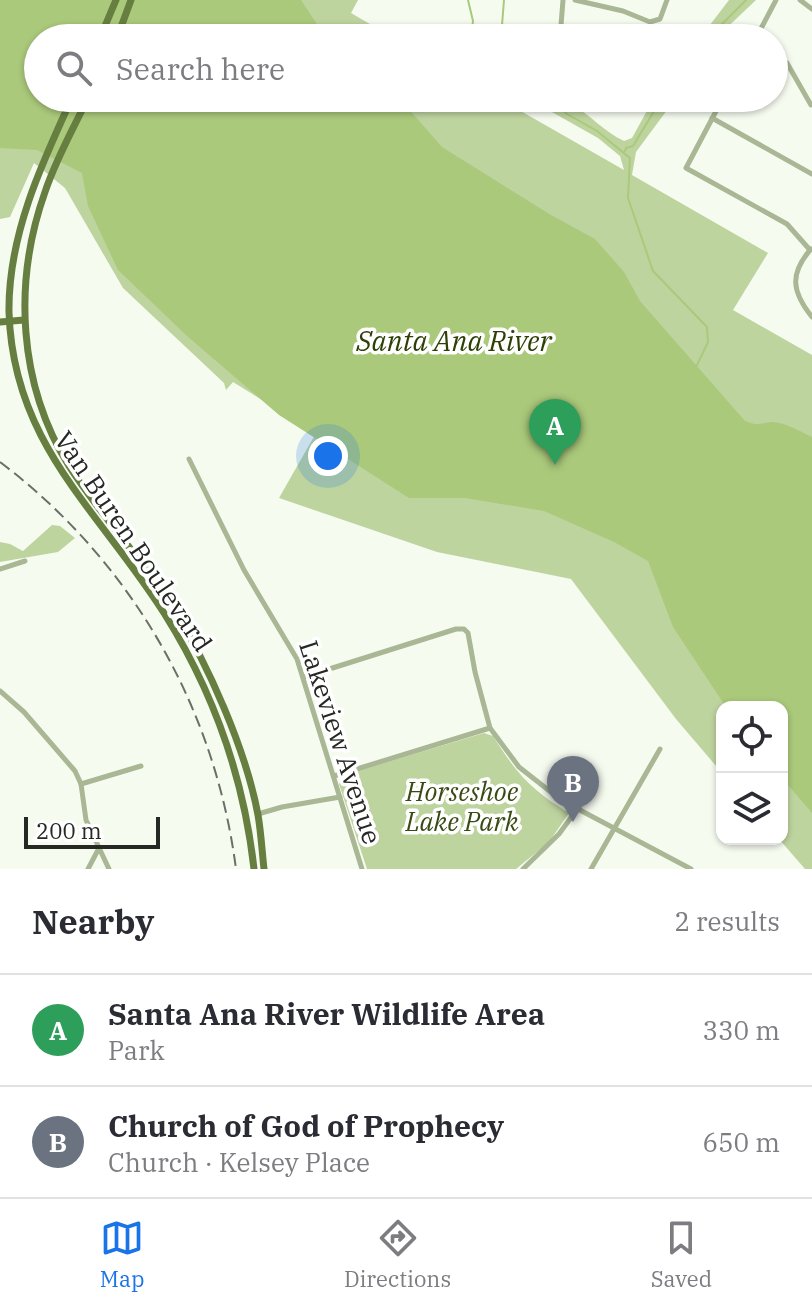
<!DOCTYPE html>
<meta charset="utf-8">
<style>
body{margin:0;font-family:"IBM Plex Serif",serif;background:#f7f7f7;color:#2b2b33}
.controls{position:absolute;right:24px;bottom:24px;display:grid;overflow:hidden;border-radius:16px;box-shadow:0 2px 6px #0004}
.controls button{width:72px;height:72px;display:grid;place-items:center;padding:0;border:0;border-bottom:2px solid #e1e1e2;background:#fff;color:#2b2b33;font:40px sans-serif}
.scale{position:absolute;left:24px;bottom:20px;width:136px;box-sizing:border-box;padding-left:8px;border:4px solid #262824;border-top:0;font-size:22px;line-height:28px;white-space:nowrap;color:#262824;-webkit-text-stroke:6px #fff;paint-order:stroke}
.you{position:absolute;left:328px;top:456px;width:28px;height:28px;margin:-20px;border:6px solid #fff;border-radius:50%;background:#1a73e8;box-shadow:0 0 0 12px #1a73e833}
.badge{display:grid;place-items:center;width:52px;height:52px;border-radius:50%;background:#1a73e8;color:#fff;font-size:26px;font-weight:700}
.pin{position:absolute;translate:-50% -66px;filter:drop-shadow(0 2px 4px #0008)}
.pin::after{content:'';position:absolute;top:42px;width:28px;height:24px;background:inherit;clip-path:polygon(0 0,100% 0,50% 100%)}
.list{margin:0;padding:0;list-style:none}
h2{display:flex;justify-content:space-between;align-items:center;height:104px;margin:0;padding:0 32px;font-size:34px}
h2 small{font-size:26px;font-weight:400;color:#7c7c81}
.list li{display:grid;grid-template-columns:52px 1fr auto;gap:24px;align-items:center;box-sizing:border-box;height:112px;padding:0 32px;border-top:2px solid #e1e1e2}
.list b{display:block;font-size:30px;white-space:nowrap}
.list p{margin:0;font-size:26px;white-space:nowrap;color:#7c7c81}
.list em{font-size:26px;font-style:normal;color:#7c7c81}
.icon{flex:none;width:44px;height:44px;fill:none;stroke:currentColor;stroke-width:2;stroke-linecap:round;stroke-linejoin:round}
.map{position:relative;flex:none;width:812px;height:869px;overflow:hidden}
.search{position:absolute;background:#fff;box-shadow:0 2px 6px #0004;left:24px;right:24px;top:24px;height:88px;display:flex;align-items:center;gap:20px;box-sizing:border-box;padding:0 28px;border-radius:44px;color:#7c7c81;font-size:30px}
.sheet{height:328px;background:#fff}
nav{display:flex;justify-content:space-around;align-items:center;box-sizing:border-box;height:112px;border-top:2px solid #e1e1e2;background:#fff;font-size:22px;color:#7c7c81}
nav a{display:grid;justify-items:center;gap:4px}
nav .on{color:#1a73e8}
.map>svg:first-child{display:block}
.green{fill:#bed49f}
.water{fill:#aac97b}
.lines{fill:none;stroke-linecap:round;stroke-linejoin:round}
.stream{stroke:#aac97b;stroke-width:2}
.minor{stroke:#a9b795;stroke-width:5}
.major{stroke:#667f40;stroke-width:7}
.rail{stroke:#6c6f69;stroke-width:2;stroke-dasharray:12 6;stroke-linecap:butt}
.labels{text-anchor:middle;dominant-baseline:central;stroke-width:7;stroke-linejoin:round;paint-order:stroke}
.street-label{font-size:26px;fill:#262824;stroke:#fff}
.park-label{font-size:26px;font-style:italic;fill:#384b13;stroke:#fff}
.water-label{font-size:28px;font-style:italic;fill:#2d4005;stroke:#fff}
</style>
<div class="map">
<svg width="812" height="869" viewBox="0 0 812 869">
<rect width="100%" height="100%" fill="#f6fbf0"/>
<g class="green">
<path d="M0,0H358L351,13L394,38H38V98H498L624,170L620,156L598,138L527,98C541,98 558,97 571,104C590,114 604,132 624,141L632,138L654,98H676L636,152L632,175L768,253L733,310L812,355V869H805L779,839H782V707H722V773L676,719L571,579L437,552L279,498L316,433L233,382L226,390L224,383L123,288L65,188L34,163L10,217L0,219Z"/>
<polygon points="729,0 756,0 716,38 700,38"/>
<polygon points="52,525 60,526 75,538 58,552 0,562 0,542 10,544 23,551"/>
<path d="M484,733L493,736C517,774 530,789 569,813L549,842L516,869H367L339,784L344,775Z"/>
</g>
<path class="water" d="M0,0H301L326,38H38V98H399L442,147L551,215L595,239L624,272L640,301L745,421C760,427 758,423 772,422C785,422 801,432 812,437V813L782,778V707H726L673,627L648,561L614,542L544,511L465,498H409L279,415L187,336L118,270L88,206L82,173L37,150L0,148Z"/>
<g class="lines">
<g class="stream">
<polyline points="468,0 473,21 472,29 479,38"/>
<polyline points="501,38 504,0"/>
<polyline points="708,38 746,0"/>
<polyline points="532,98 558,106 567,114 597,131 630,158 628,198 653,271 707,327 708,342 696,367"/>
<polyline points="625,151 626,148 633,146 662,98"/>
</g>
<g class="minor">
<polyline points="575,0 623,11 650,22 660,19 667,0"/>
<polyline points="800,0 812,9"/>
<polyline points="560,38 563,0"/>
<polyline points="756,38 776,0"/>
<polyline points="774,52 787,63 811,105"/>
<polyline points="723,98 686,168 787,224 810,250"/>
<polyline points="712,118 812,174"/>
<path d="M811,249C789,274 792,292 812,317"/>
<polyline points="189,459 244,570 297,659 362,869"/>
<polyline points="0,569 25,561"/>
<polyline points="304,677 456,629 464,629 468,633 475,672 490,728 519,767 561,800 691,869"/>
<polyline points="0,691 24,712 75,771 81,784 86,820 109,869"/>
<polyline points="334,776 490,728"/>
<polyline points="81,784 141,766"/>
<polyline points="258,814 282,807 340,797"/>
<polyline points="88,869 98,850"/>
<polyline points="523,869 559,834 578,808"/>
<polyline points="591,869 660,749"/>
</g>
<g class="major">
<polyline points="100,38 116,0"/>
<polyline points="117,38 131,0"/>
<path d="M72,98C41,165 8,236 9,312C13,445 99,510 164,613C213,691 244,779 254,869"/>
<path d="M88,98C73,129 56,159 45,192C13,282 18,384 69,466C100,515 142,558 173,608C208,664 246,750 258,815C261,832 262,851 264,869"/>
<polyline points="0,322 24,320"/>
</g>
<path class="rail" d="M0,462C131,561 215,707 236,869"/>
</g>
<g class="labels">
<g class="street-label">
<text transform="translate(134 541) rotate(56)">Van Buren Boulevard</text>
<text transform="translate(341 742) rotate(72)">Lakeview Avenue</text>
</g>
<g class="park-label">
<text x="462" y="791">Horseshoe<tspan x="462" dy="30">Lake Park</tspan></text>
</g>
<g class="water-label">
<text x="454" y="340">Santa Ana River</text>
</g>
</g>
</svg>
<div class="controls">
<button><svg class="icon" aria-label="locate" viewBox="0 0 24 24"><circle cx="12" cy="12" r="6"/><path d="M12 2v4M12 18v4M2 12h4M18 12h4"/></svg></button>
<button><svg class="icon" aria-label="layers" viewBox="0 0 24 24"><path d="M12 4l9 5-9 5-9-5zM3 14l9 5 9-5"/></svg></button>
</div>
<div class="scale">200 m</div>
<div class="you"></div>
<div class="pin badge" style="left:555px;top:465px;background:#2e9e5b">A</div>
<div class="pin badge" style="left:573px;top:822px;background:#6b7280">B</div>
<div class="search"><svg class="icon" aria-label="search" viewBox="0 0 24 24"><circle cx="10" cy="10" r="6"/><path d="M15 15l6 6"/></svg>Search here</div>
</div>
<section class="sheet">
<h2>Nearby<small>2 results</small></h2>
<ul class="list">
<li><span class="badge" style="background:#2e9e5b">A</span><div><b>Santa Ana River Wildlife Area</b><p>Park</p></div><em>330 m</em></li>
<li><span class="badge" style="background:#6b7280">B</span><div><b>Church of God of Prophecy</b><p>Church · Kelsey Place</p></div><em>650 m</em></li>
</ul>
</section>
<nav>
<a class="on"><svg class="icon" aria-label="map" viewBox="0 0 24 24"><path d="M3 6l6-2 6 2 6-2v14l-6 2-6-2-6 2zM9 4v14M15 6v14"/></svg>Map</a>
<a><svg class="icon" aria-label="directions" viewBox="0 0 24 24"><path d="M12 3l9 9-9 9-9-9zM9 14v-3h6M13 9l2 2-2 2"/></svg>Directions</a>
<a><svg class="icon" aria-label="saved" viewBox="0 0 24 24"><path d="M7 4h10v16l-5-4-5 4z"/></svg>Saved</a>
</nav>
